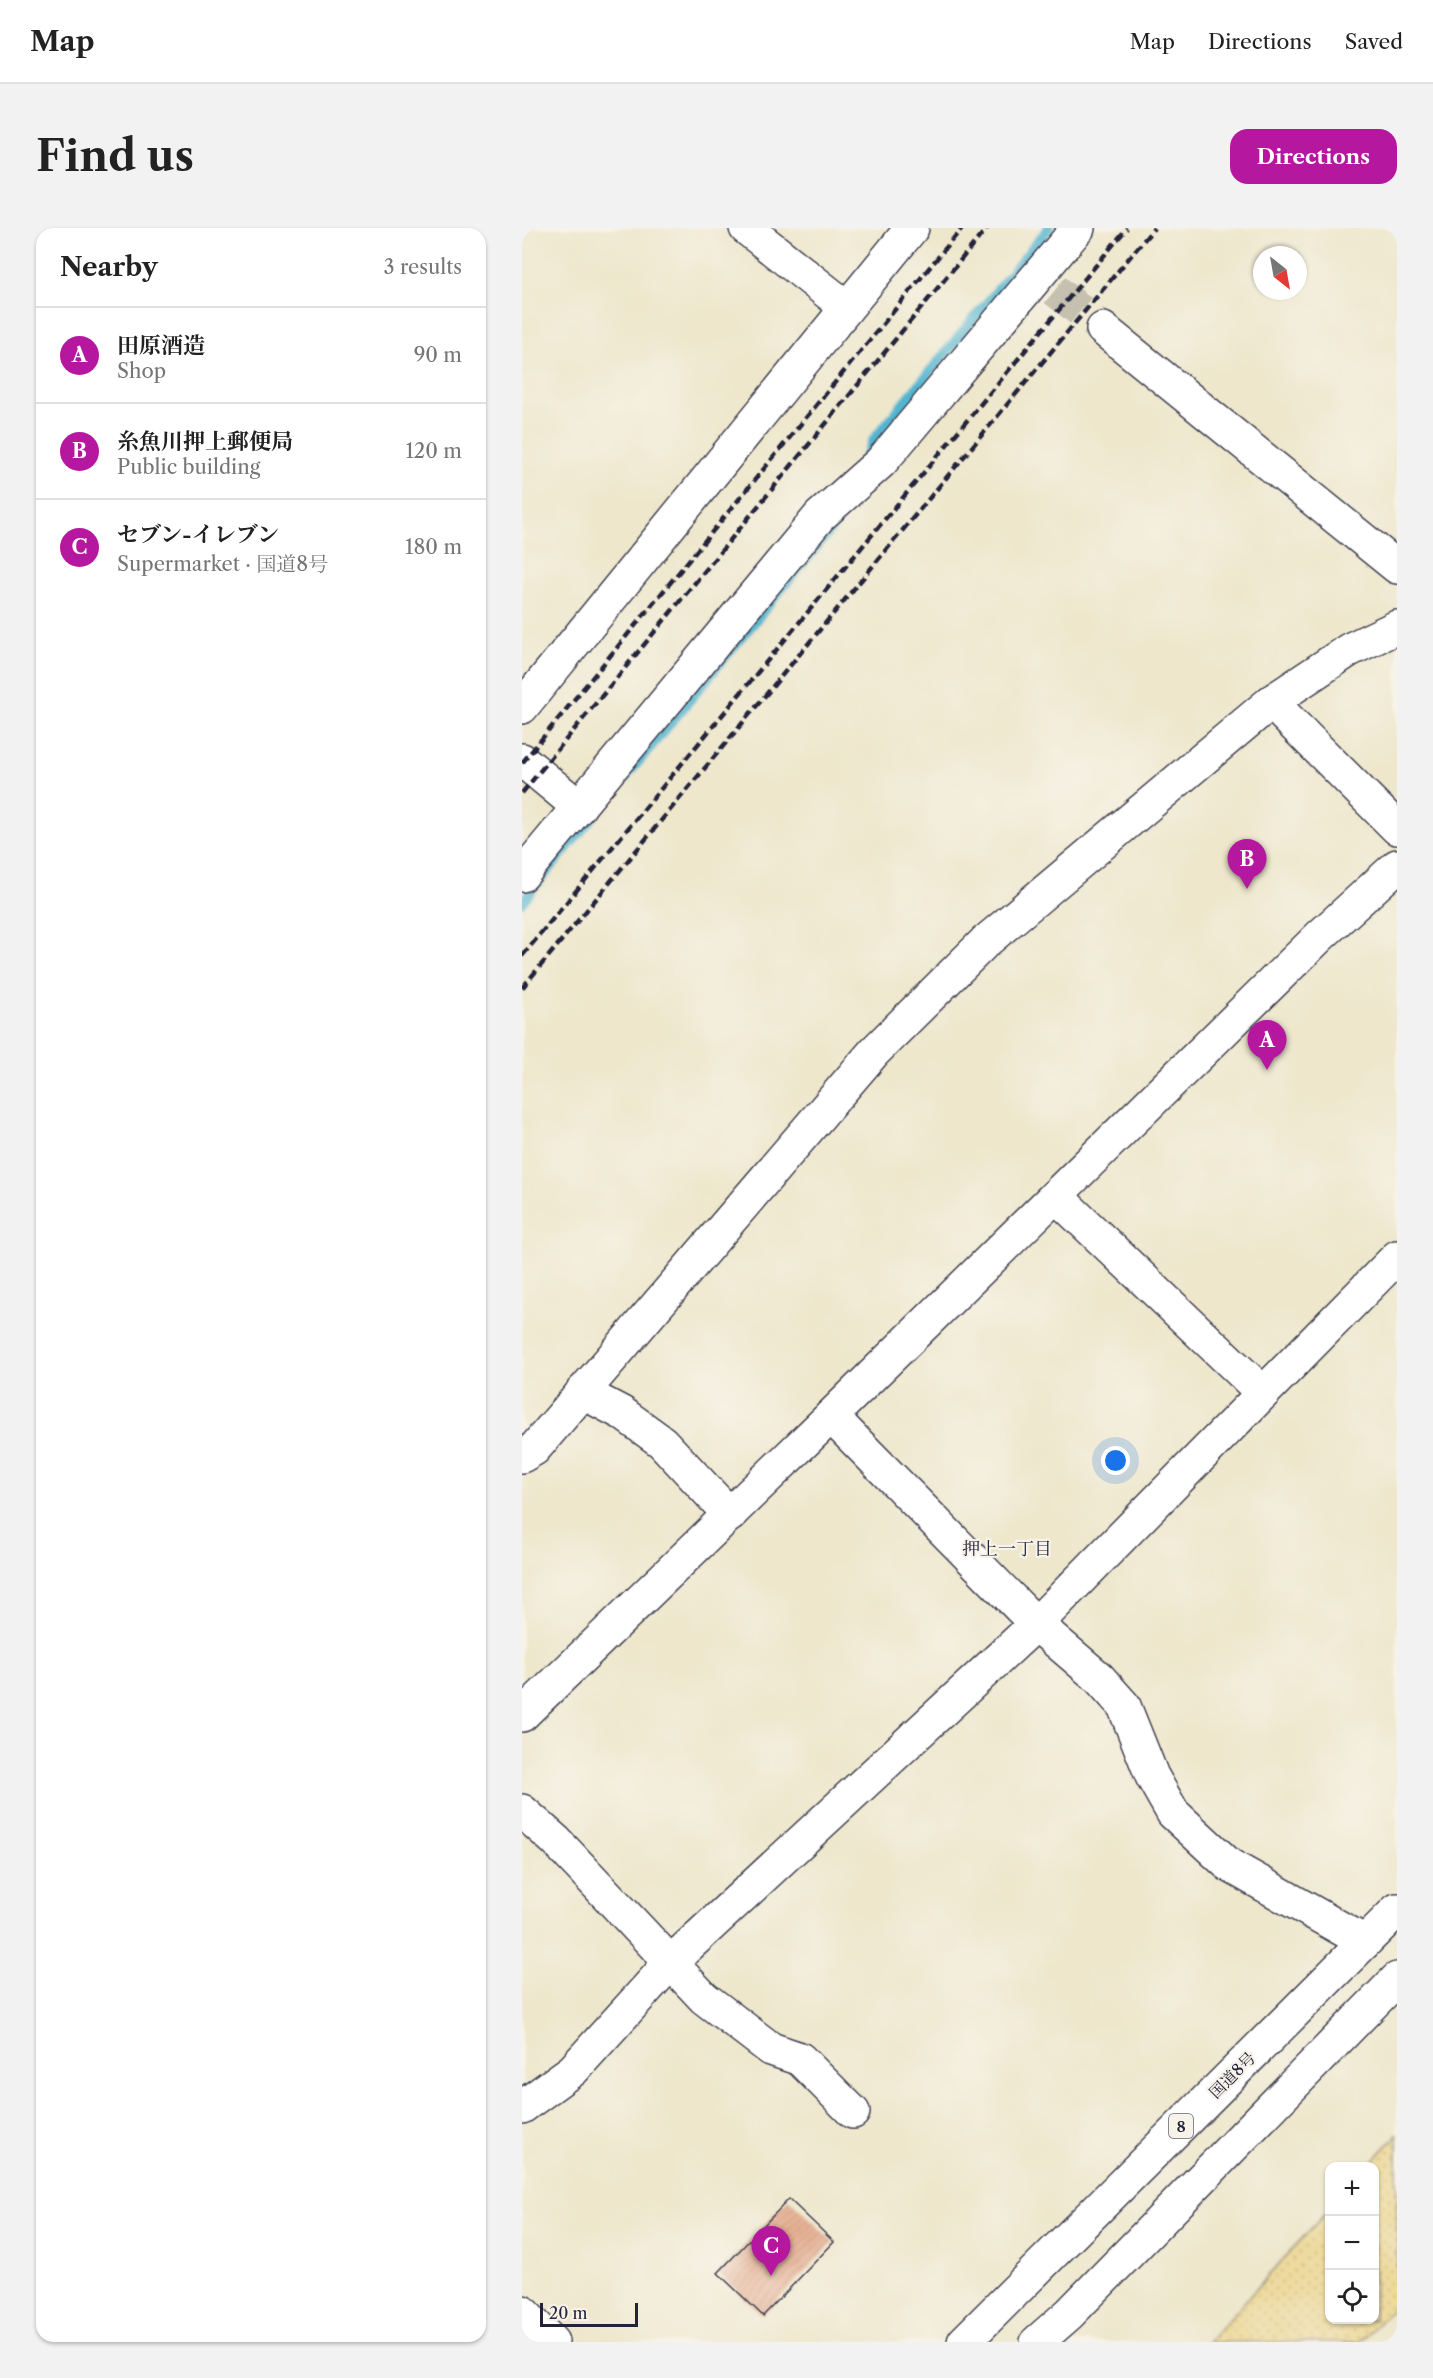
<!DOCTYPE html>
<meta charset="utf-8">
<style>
body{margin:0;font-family:"Libre Caslon Text","Noto Serif JP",serif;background:#f2f2f2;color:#222}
.controls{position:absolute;right:18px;bottom:18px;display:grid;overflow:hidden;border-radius:12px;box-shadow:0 2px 4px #0004}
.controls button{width:54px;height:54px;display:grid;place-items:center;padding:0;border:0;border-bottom:2px solid #e0e0e0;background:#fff;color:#222;font:30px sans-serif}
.compass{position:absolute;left:731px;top:18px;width:54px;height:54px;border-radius:50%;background:#fff;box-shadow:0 2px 4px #0004;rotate:149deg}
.scale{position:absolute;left:18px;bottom:15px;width:98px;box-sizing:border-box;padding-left:6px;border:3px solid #22223b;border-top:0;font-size:16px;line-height:21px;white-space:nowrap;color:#22223b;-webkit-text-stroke:4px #f7f3e8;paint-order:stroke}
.you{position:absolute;left:594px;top:1233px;width:21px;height:21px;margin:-15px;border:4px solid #fff;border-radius:50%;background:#1a73e8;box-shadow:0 0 0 9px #1a73e833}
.badge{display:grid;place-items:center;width:39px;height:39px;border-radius:50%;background:#b5179e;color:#fff;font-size:20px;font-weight:700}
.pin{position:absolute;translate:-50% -50px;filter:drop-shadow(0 2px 3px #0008)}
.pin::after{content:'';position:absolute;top:32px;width:21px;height:18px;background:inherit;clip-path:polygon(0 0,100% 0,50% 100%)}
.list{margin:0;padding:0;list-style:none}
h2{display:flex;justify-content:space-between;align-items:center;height:78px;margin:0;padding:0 24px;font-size:26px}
h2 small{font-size:20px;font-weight:400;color:#767676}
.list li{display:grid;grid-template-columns:39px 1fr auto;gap:18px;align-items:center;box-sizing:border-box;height:96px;padding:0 24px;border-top:2px solid #e0e0e0}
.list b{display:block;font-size:22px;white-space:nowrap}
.list p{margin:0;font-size:20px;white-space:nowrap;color:#767676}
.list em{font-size:20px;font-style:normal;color:#767676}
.icon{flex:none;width:33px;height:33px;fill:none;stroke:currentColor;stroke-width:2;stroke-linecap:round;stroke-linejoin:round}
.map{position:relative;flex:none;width:875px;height:2114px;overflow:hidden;border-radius:18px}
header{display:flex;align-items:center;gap:36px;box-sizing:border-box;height:84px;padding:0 30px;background:#fff;border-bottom:2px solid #e0e0e0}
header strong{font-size:28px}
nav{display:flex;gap:33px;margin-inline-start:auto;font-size:21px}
.intro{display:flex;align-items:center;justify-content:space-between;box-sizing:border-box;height:144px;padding:0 36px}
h1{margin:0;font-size:42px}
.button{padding:15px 27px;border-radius:18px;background:#b5179e;color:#fff;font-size:21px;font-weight:700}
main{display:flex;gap:36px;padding:0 36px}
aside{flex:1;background:#fff;border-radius:18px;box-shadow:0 2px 4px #0004}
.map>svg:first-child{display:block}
.sand{fill:url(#sand-dots);stroke:#887e6c;stroke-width:1.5}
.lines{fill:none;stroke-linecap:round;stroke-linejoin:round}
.stream{stroke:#51b5d0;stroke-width:10}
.building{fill:url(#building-hatch)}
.minor-tunnel{stroke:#c5c0af;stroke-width:33;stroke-dasharray:33 16;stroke-linecap:butt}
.minor-casing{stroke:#414051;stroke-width:36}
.tertiary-casing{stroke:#414051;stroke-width:36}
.secondary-casing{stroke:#414051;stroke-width:36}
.trunk-casing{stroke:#414051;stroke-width:36}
.minor{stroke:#fff;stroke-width:33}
.tertiary{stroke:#fff;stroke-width:33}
.secondary{stroke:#fff;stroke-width:33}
.trunk{stroke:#fff;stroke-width:33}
.rail{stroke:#22223b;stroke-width:4.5;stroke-dasharray:9 4.5;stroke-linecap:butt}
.labels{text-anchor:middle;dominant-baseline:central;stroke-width:4.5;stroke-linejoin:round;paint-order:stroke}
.shield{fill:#f7f3e8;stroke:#62616f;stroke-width:1.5}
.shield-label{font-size:15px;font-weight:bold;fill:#22223b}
.street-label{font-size:16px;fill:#22223b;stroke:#f7f3e8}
.neighbourhood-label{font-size:18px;fill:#22223b;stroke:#f7f3e8}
</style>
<header>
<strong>Map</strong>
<nav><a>Map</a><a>Directions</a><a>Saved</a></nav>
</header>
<div class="intro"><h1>Find us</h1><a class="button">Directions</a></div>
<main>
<aside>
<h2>Nearby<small>3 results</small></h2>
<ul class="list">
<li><span class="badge">A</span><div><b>田原酒造</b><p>Shop</p></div><em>90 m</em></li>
<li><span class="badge">B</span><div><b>糸魚川押上郵便局</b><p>Public building</p></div><em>120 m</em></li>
<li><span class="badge">C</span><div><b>セブン-イレブン</b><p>Supermarket · 国道8号</p></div><em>180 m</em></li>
</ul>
</aside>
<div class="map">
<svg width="875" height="2114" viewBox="0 0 875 2114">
<defs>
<pattern id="sand-dots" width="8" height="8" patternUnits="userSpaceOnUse" patternTransform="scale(1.5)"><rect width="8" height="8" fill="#eeda9e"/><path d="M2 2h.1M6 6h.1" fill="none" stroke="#ccbb89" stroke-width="1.8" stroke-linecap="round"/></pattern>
<pattern id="building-hatch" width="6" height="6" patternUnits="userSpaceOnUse" patternTransform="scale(1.5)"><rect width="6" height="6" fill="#e4a787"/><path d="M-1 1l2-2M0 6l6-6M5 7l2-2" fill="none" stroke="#c38f75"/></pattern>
</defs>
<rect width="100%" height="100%" fill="#f7f3e8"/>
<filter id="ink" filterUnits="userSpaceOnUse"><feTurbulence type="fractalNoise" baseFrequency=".0167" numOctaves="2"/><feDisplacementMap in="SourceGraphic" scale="12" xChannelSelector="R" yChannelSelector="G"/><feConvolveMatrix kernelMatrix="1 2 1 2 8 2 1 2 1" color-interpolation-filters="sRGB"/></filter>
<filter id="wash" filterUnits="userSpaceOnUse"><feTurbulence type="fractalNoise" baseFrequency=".008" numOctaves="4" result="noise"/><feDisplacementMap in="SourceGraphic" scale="24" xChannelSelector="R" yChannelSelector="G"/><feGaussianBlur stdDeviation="1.35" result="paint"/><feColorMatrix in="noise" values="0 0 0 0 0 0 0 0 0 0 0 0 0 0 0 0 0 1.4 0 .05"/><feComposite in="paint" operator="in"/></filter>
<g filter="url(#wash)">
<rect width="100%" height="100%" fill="#eee7cc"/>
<polygon class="sand" points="875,1907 875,2076 838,2114 686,2114 807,1981 808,2092 852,2092 852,1938 846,1938"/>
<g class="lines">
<g class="stream">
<polyline points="341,235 352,211 527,0"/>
<polyline points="0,674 315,294 320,285"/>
</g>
</g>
<g id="blocks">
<polygon class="building" points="267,1971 312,2014 241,2088 196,2045"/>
</g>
</g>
<g filter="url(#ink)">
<use href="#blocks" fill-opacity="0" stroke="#414051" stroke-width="1.5"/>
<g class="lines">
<polyline class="minor-tunnel" points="533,62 581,101"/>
<g class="minor-casing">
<g id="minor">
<polyline points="224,0 324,79"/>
<polyline points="581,101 875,339"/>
<polyline points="749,474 875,600"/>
<polyline points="0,479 390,0"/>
<polyline points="0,532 57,579"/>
<polyline points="0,647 298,288 359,234 556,0"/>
<polyline points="534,968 741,1165"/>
<polyline points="60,1164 100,1185 140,1214 208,1287"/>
<polyline points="309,1188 514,1396 577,1450 602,1478 630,1548 651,1585 707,1637 843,1714"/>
<polyline points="0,1228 12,1221 352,824 463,714 749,474 827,422 875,399"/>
<polyline points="0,1583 34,1613 182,1770 249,1821 278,1831 331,1884"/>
<polyline points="0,1879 51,1842 149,1734 514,1396 875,1029"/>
</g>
</g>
<g class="tertiary-casing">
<polyline id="tertiary" points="0,1487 309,1188 798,708 875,638"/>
</g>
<g class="secondary-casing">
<polyline id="secondary" points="0,2084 30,2114"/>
</g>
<g class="trunk-casing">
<g id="trunk">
<polyline points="442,2114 875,1682"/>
<polyline points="515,2114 547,2086 875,1751"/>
</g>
</g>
<use href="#minor" class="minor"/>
<use href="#tertiary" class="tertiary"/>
<use href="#secondary" class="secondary"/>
<use href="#trunk" class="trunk"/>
<g class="rail">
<polyline points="0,535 440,0"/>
<polyline points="0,565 465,0"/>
<polyline points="0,728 605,0"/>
<polyline points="0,760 632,0"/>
</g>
</g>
</g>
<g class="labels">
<rect class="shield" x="647" y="1886" width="24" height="24" rx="4.5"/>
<g class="shield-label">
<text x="659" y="1898">8</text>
</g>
<g class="street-label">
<text transform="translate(710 1847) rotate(-45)">国道8号</text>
</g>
<g class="neighbourhood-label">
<text x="485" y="1321">押上一丁目</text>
</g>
</g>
</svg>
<div class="controls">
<button>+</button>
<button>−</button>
<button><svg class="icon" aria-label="locate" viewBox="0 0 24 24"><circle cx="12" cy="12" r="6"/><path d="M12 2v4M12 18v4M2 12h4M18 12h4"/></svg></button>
</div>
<svg class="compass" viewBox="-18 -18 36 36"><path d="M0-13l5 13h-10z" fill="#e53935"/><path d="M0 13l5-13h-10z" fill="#767676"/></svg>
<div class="scale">20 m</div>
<div class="you"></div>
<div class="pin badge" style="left:745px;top:842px">A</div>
<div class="pin badge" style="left:725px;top:661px">B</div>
<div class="pin badge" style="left:249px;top:2048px">C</div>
</div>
</main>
